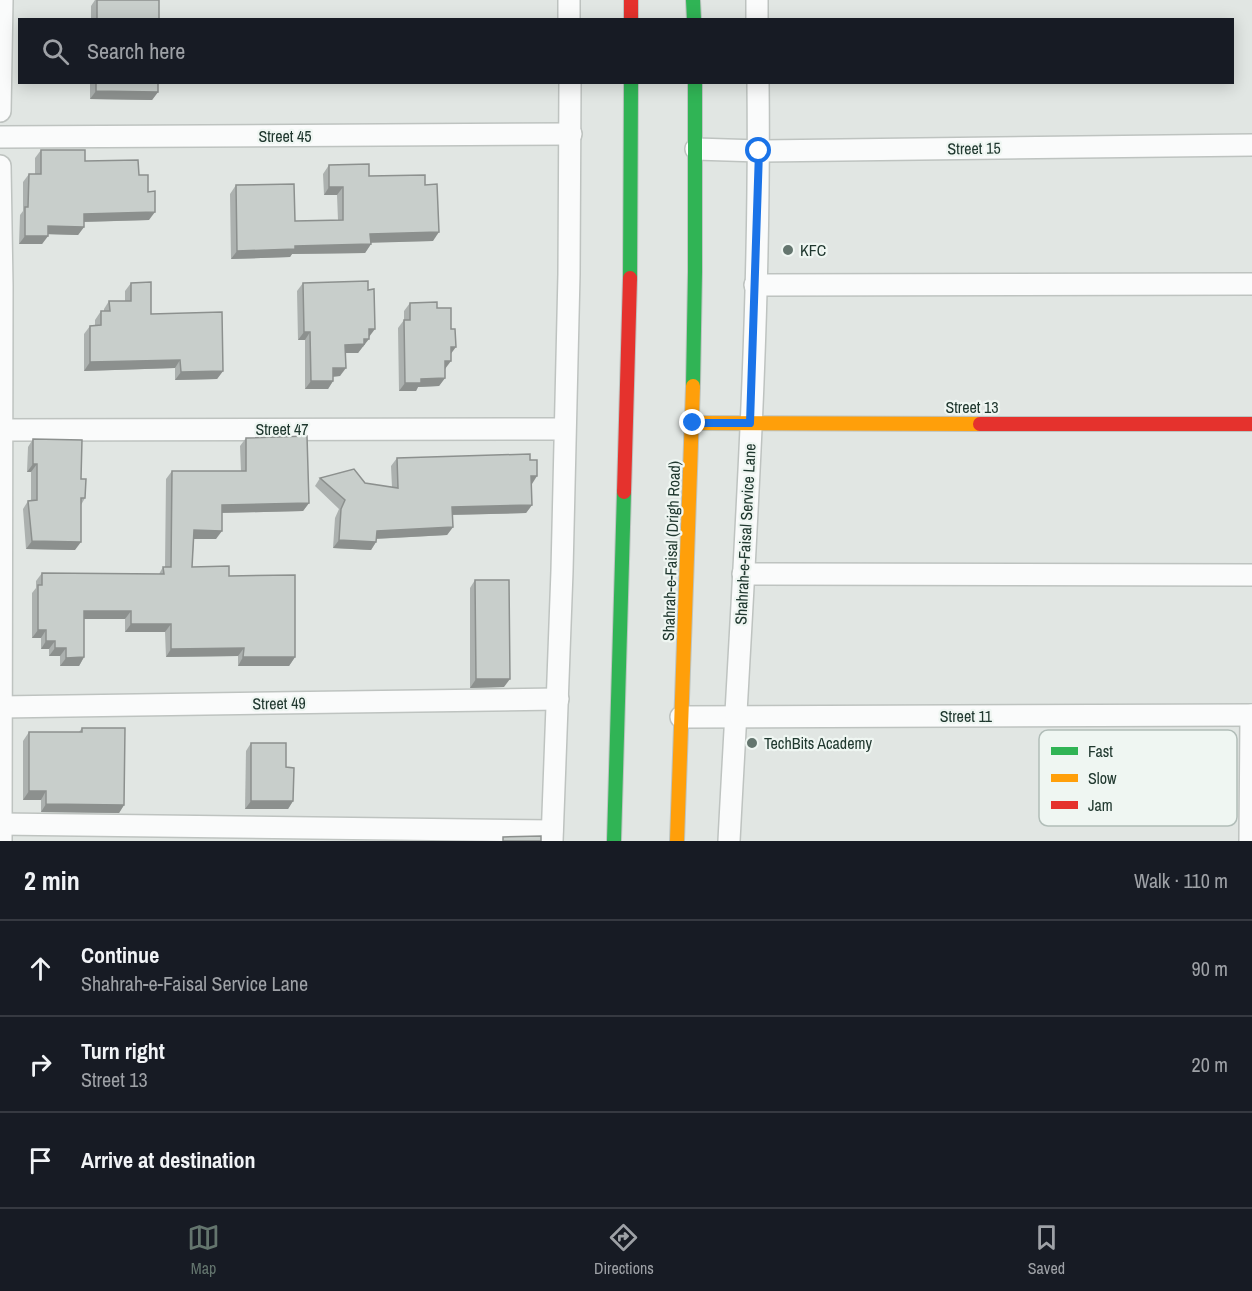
<!DOCTYPE html>
<meta charset="utf-8">
<style>
body{margin:0;font-family:"Archivo Narrow",sans-serif;background:#20242c;color:#f1f3f6}
.stop{position:absolute;width:18px;height:18px;margin:-14px;border:4px solid #1a73e8;border-radius:50%;background:#fff}
.stop.end{background:#1a73e8;border-color:#fff;box-shadow:0 2px 6px #0008}
.list{margin:0;padding:0;list-style:none}
h2{display:flex;justify-content:space-between;align-items:center;height:78px;margin:0;padding:0 24px;font-size:26px}
h2 small{font-size:20px;font-weight:400;color:#9ea1a6}
.list li{display:grid;grid-template-columns:39px 1fr auto;gap:18px;align-items:center;box-sizing:border-box;height:96px;padding:0 24px;border-top:2px solid #363941}
.list b{display:block;font-size:22px;white-space:nowrap}
.list p{margin:0;font-size:20px;white-space:nowrap;color:#9ea1a6}
.list em{font-size:20px;font-style:normal;color:#9ea1a6}
.icon{flex:none;width:33px;height:33px;fill:none;stroke:currentColor;stroke-width:2;stroke-linecap:round;stroke-linejoin:round}
.map{position:relative;flex:none;width:1252px;height:841px;overflow:hidden}
.search{position:absolute;background:#171b24;box-shadow:0 3px 15px #0003;left:18px;right:18px;top:18px;height:66px;display:flex;align-items:center;gap:15px;box-sizing:border-box;padding:0 21px;border-radius:0px;color:#9ea1a6;font-size:22px}
.sheet{height:366px;background:#171b24}
nav{display:flex;justify-content:space-around;align-items:center;box-sizing:border-box;height:84px;border-top:2px solid #363941;background:#171b24;font-size:16px;color:#9ea1a6}
nav a{display:grid;justify-items:center;gap:3px}
nav .on{color:#64756e}
.map>svg:first-child{display:block}
.lines{fill:none;stroke-linecap:round;stroke-linejoin:round}
.street-casing{stroke:#bec3c0;stroke-width:24}
.fast-casing{stroke:#bdc4c1;stroke-width:16}
.slow-casing{stroke:#bdc4c1;stroke-width:16}
.jam-casing{stroke:#bdc4c1;stroke-width:16}
.street{stroke:#fafbfb;stroke-width:21}
.fast{stroke:#30b455;stroke-width:14}
.slow{stroke:#ff9f0a;stroke-width:14}
.jam{stroke:#e5322d;stroke-width:14}
.wall{fill:#acb1af}
.shaded-wall{fill:#8c908e}
.building{fill:#c8cecb;stroke:#8c908e;stroke-width:1.5}
.route{stroke:#1a73e8;stroke-width:8}
.poi-dot{fill:#64756e;stroke:#eff6f2;stroke-width:2}
.labels{text-anchor:middle;dominant-baseline:central;stroke-width:4.5;stroke-linejoin:round;paint-order:stroke}
.street-label{font-size:16px;fill:#20382f;stroke:#eff6f2}
.poi-label{font-size:16px;fill:#20382f;stroke:#eff6f2;text-anchor:start}
.key{fill:#eff6f2;stroke:#b1bdb8;stroke-width:1.5}
.key-label{font-size:16px;fill:#20382f}
</style>
<div class="map">
<svg width="1252" height="841" viewBox="0 0 1252 841">
<rect width="100%" height="100%" fill="#e1e6e3"/>
<g class="lines">
<g class="street-casing">
<g id="street">
<polyline points="569,0 569,20"/>
<polyline points="757,0 757,20"/>
<polyline points="0,111 2,0"/>
<polyline points="0,137 571,134"/>
<polyline points="696,149 759,151 1252,145"/>
<polyline points="0,166 2,286 1,841"/>
<polyline points="755,285 1252,284"/>
<polyline points="0,430 564,429"/>
<polyline points="743,574 1252,575"/>
<polyline points="0,707 558,699"/>
<polyline points="681,717 1252,715"/>
<polyline points="0,824 552,831"/>
<polyline points="552,841 562,571 569,274 570,82"/>
<path d="M729,841C742,589 761,335 758,82"/>
<polyline points="1250,841 1251,715"/>
</g>
</g>
<g class="fast-casing">
<g id="fast">
<polyline points="693,0 694,20"/>
<polyline points="630,278 631,82"/>
<polyline points="693,386 695,272 695,82"/>
<polyline points="614,841 624,492"/>
</g>
</g>
<g class="slow-casing">
<g id="slow">
<polyline points="693,423 980,424"/>
<polyline points="677,841 693,386"/>
</g>
</g>
<g class="jam-casing">
<g id="jam">
<polyline points="631,0 631,20"/>
<polyline points="980,424 1252,424"/>
<polyline points="624,492 630,278"/>
</g>
</g>
<use href="#street" class="street"/>
<use href="#fast" class="fast"/>
<use href="#slow" class="slow"/>
<use href="#jam" class="jam"/>
</g>
<g class="wall">
<polygon points="95,0 97,0 159,20 91,20 91,6"/>
<polygon points="90,82 158,82 158,92 152,100 90,99"/>
<polygon points="41,150 139,175 148,192 149,220 84,222 84,227 78,235 48,234 48,236 42,244 19,244 20,215 23,211 23,182 29,174 35,174 35,158"/>
<polygon points="329,165 369,176 425,185 433,241 371,242 371,244 365,253 292,254 290,257 231,259 230,194 236,185 295,221 338,220 337,195 324,195 323,174"/>
<polygon points="131,283 151,314 223,371 217,379 175,380 175,368 84,371 84,334 90,326 95,326 95,320 101,311 104,311 104,309 109,301 125,301 125,291"/>
<polygon points="303,283 369,337 363,347 362,347 358,353 345,353 340,376 333,377 333,381 328,389 305,389 305,340 298,340 297,291"/>
<polygon points="410,303 437,308 451,354 445,369 445,378 439,386 418,387 416,391 399,391 398,328 404,320 404,311"/>
<polygon points="246,438 309,503 303,511 222,513 216,539 194,539 192,567 229,576 295,657 289,666 238,666 238,656 166,657 165,632 125,632 125,619 84,619 84,657 79,666 60,666 60,656 49,656 49,649 41,649 41,638 32,638 32,593 36,588 36,581 42,573 159,574 163,567 165,567 166,479 172,471 241,471 240,446"/>
<polygon points="33,439 81,479 85,498 81,505 75,550 26,549 23,509 28,501 31,501 31,472 27,472 28,447"/>
<polygon points="397,458 532,484 532,505 526,513 452,515 453,527 447,535 376,539 376,542 371,550 333,548 335,518 339,509 315,486 320,478 392,487 391,466"/>
<polygon points="475,580 504,687 470,688 470,588"/>
<polygon points="82,728 124,805 119,813 41,812 41,800 23,800 23,741 29,732 79,732"/>
<polygon points="251,743 286,767 293,801 288,809 245,809 246,751"/>
</g>
<g class="shaded-wall">
<polygon points="96,91 158,92 152,100 90,99"/>
<polygon points="329,187 343,187 337,195 324,195"/>
<polygon points="155,212 149,220 79,222 84,214"/>
<polygon points="48,226 84,227 78,235 42,234"/>
<polygon points="439,232 433,241 365,243 370,234"/>
<polygon points="25,236 48,236 42,244 19,244"/>
<polygon points="371,244 365,253 292,254 290,257 231,259 237,251 295,246"/>
<polygon points="369,329 375,329 369,337 363,337"/>
<polygon points="304,332 310,332 305,340 298,340"/>
<polygon points="364,339 369,339 358,353 339,353 345,345"/>
<polygon points="451,347 456,347 450,355"/>
<polygon points="180,360 175,368 84,371 90,362"/>
<polygon points="445,361 451,361 445,369"/>
<polygon points="333,368 346,368 340,376 327,377"/>
<polygon points="223,371 217,379 175,380 181,372"/>
<polygon points="445,378 439,386 418,387 416,391 399,391 405,383 421,379"/>
<polygon points="311,381 333,381 328,389 305,389"/>
<polygon points="33,464 37,464 31,472 27,472"/>
<polygon points="531,476 537,476 532,484 525,485"/>
<polygon points="309,503 303,511 216,513 222,505"/>
<polygon points="532,505 526,513 446,515 452,507"/>
<polygon points="453,527 447,535 371,539 377,531"/>
<polygon points="194,530 222,531 216,539 188,539"/>
<polygon points="339,540 376,542 371,550 333,548"/>
<polygon points="32,541 81,542 75,550 26,549"/>
<polygon points="84,611 131,611 125,619 79,619"/>
<polygon points="131,624 171,624 165,632 125,632"/>
<polygon points="38,630 46,630 41,638 32,638"/>
<polygon points="46,641 55,641 49,649 41,649"/>
<polygon points="55,648 66,648 60,656 49,656"/>
<polygon points="244,648 238,656 166,657 171,649"/>
<polygon points="84,657 79,666 60,666 66,658"/>
<polygon points="243,657 295,657 289,666 238,666"/>
<polygon points="476,679 510,679 504,687 470,688"/>
<polygon points="29,791 46,791 41,800 23,800"/>
<polygon points="251,801 293,801 288,809 245,809"/>
<polygon points="46,804 124,805 119,813 41,812"/>
</g>
<g class="building">
<rect x="97" y="0" width="62" height="20"/>
<polygon points="96,82 158,82 158,92 96,91"/>
<polygon points="41,150 85,150 85,161 138,160 139,175 148,175 148,192 155,191 155,212 84,214 84,227 48,226 48,236 25,236 25,207 28,207 29,174 41,174"/>
<polygon points="369,164 369,176 425,175 425,185 437,184 439,232 370,234 371,244 295,246 295,249 237,251 236,185 294,184 295,221 343,220 343,187 329,187 329,165"/>
<polygon points="368,281 368,290 374,289 375,329 369,329 369,339 364,339 364,344 345,345 346,368 333,368 333,381 311,381 310,332 304,332 303,283"/>
<polygon points="151,282 151,314 222,312 223,371 181,372 180,360 90,362 90,326 101,325 101,311 110,311 109,301 131,301 131,283"/>
<polygon points="437,302 437,308 451,308 451,329 455,329 456,347 451,347 451,361 445,361 445,378 421,379 421,383 405,383 404,320 410,320 410,303"/>
<polygon points="307,436 309,503 222,505 222,531 194,530 192,567 229,566 229,576 295,575 295,657 243,657 244,648 171,649 171,624 131,624 131,611 84,611 84,657 66,658 66,648 55,648 55,641 46,641 46,630 38,630 38,585 42,585 42,573 164,574 163,567 171,567 172,471 246,471 246,438"/>
<polygon points="33,439 82,440 81,479 86,479 85,498 81,498 81,542 32,541 28,501 37,500 37,464 33,464"/>
<polygon points="530,454 530,460 537,460 537,476 531,476 532,505 452,507 453,527 377,531 376,542 339,540 341,509 345,500 320,478 354,469 365,483 398,488 397,458"/>
<polygon points="475,580 509,580 510,679 476,679"/>
<polygon points="82,728 125,728 124,805 46,804 46,791 29,791 29,732 82,732"/>
<polygon points="251,743 286,743 286,767 294,768 293,801 251,801"/>
<polygon points="541,836 541,841 503,841 503,837"/>
</g>
<g class="lines">
<polyline class="route" points="693,423 750,423 759,151"/>
</g>
<g class="poi-dot">
<circle cx="788" cy="250" r="6"/>
<circle cx="752" cy="743" r="6"/>
</g>
<g class="labels">
<g class="street-label">
<text x="285" y="136">Street 45</text>
<text transform="translate(974 148) rotate(-1)">Street 15</text>
<text x="972" y="407">Street 13</text>
<text x="282" y="429">Street 47</text>
<text transform="translate(745 534) rotate(-87)">Shahrah-e-Faisal Service Lane</text>
<text transform="translate(671 551) rotate(-88)">Shahrah-e-Faisal (Drigh Road)</text>
<text transform="translate(279 703) rotate(-1)">Street 49</text>
<text x="966" y="716">Street 11</text>
</g>
<g class="poi-label">
<text x="800" y="250">KFC</text>
<text x="764" y="743">TechBits Academy</text>
</g>
</g>
<rect x="1039" y="730" width="198" height="96" rx="9" class="key"/>
<rect x="1051" y="747" width="27" height="8" fill="#30b455"/>
<rect x="1051" y="774" width="27" height="8" fill="#ff9f0a"/>
<rect x="1051" y="801" width="27" height="8" fill="#e5322d"/>
<g class="key-label">
<text x="1088" y="757">Fast</text>
<text x="1088" y="784">Slow</text>
<text x="1088" y="811">Jam</text>
</g>
</svg>
<div class="stop" style="left:759px;top:151px"></div>
<div class="stop end" style="left:693px;top:423px"></div>
<div class="search"><svg class="icon" aria-label="search" viewBox="0 0 24 24"><circle cx="10" cy="10" r="6"/><path d="M15 15l6 6"/></svg>Search here</div>
</div>
<section class="sheet">
<h2>2 min<small>Walk · 110 m</small></h2>
<ul class="list">
<li><svg class="icon" aria-label="ahead" viewBox="0 0 24 24"><path d="M12 20V5M6 11l6-6 6 6"/></svg><div><b>Continue</b><p>Shahrah-e-Faisal Service Lane</p></div><em>90 m</em></li>
<li><svg class="icon" aria-label="right" viewBox="0 0 24 24"><path d="M7 20v-9h11M14 6l5 5-5 5"/></svg><div><b>Turn right</b><p>Street 13</p></div><em>20 m</em></li>
<li><svg class="icon" aria-label="arrive" viewBox="0 0 24 24"><path d="M6 21V4h12l-3 4 3 4H6"/></svg><div><b>Arrive at destination</b></div></li>
</ul>
</section>
<nav>
<a class="on"><svg class="icon" aria-label="map" viewBox="0 0 24 24"><path d="M3 6l6-2 6 2 6-2v14l-6 2-6-2-6 2zM9 4v14M15 6v14"/></svg>Map</a>
<a><svg class="icon" aria-label="directions" viewBox="0 0 24 24"><path d="M12 3l9 9-9 9-9-9zM9 14v-3h6M13 9l2 2-2 2"/></svg>Directions</a>
<a><svg class="icon" aria-label="saved" viewBox="0 0 24 24"><path d="M7 4h10v16l-5-4-5 4z"/></svg>Saved</a>
</nav>
